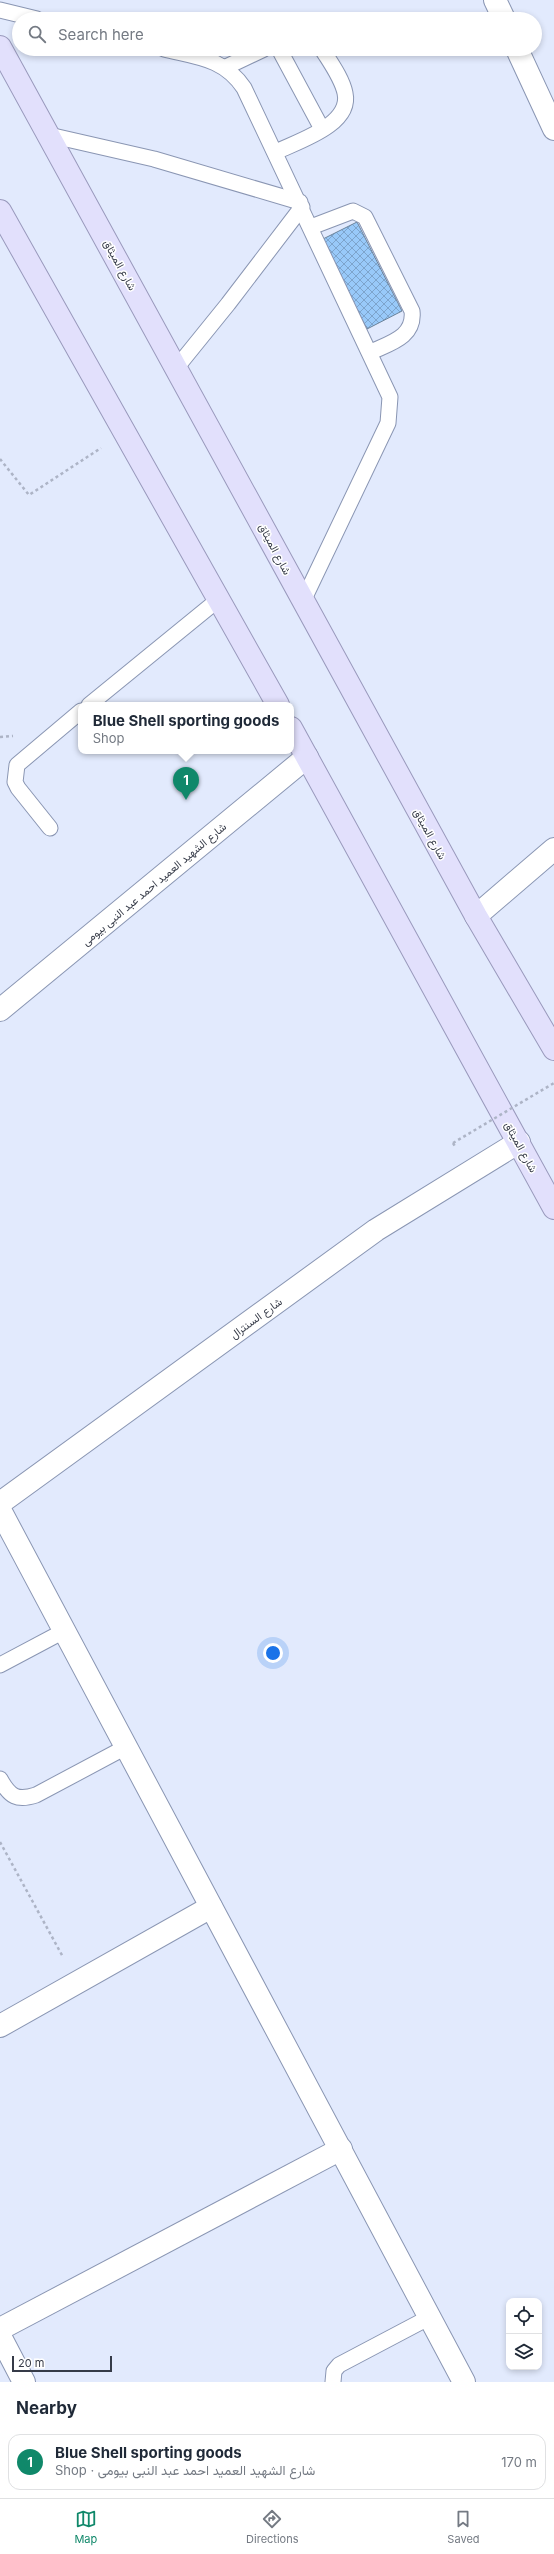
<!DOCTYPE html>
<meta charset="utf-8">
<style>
body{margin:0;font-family:Inter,Vazirmatn,sans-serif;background:#f6f6f7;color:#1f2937}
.controls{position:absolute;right:12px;bottom:12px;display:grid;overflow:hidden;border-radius:8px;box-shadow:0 2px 6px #0003}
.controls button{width:36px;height:36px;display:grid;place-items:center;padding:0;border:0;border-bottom:1px solid #e0e1e3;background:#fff;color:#1f2937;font:20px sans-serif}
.scale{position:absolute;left:12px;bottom:10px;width:100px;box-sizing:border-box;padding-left:4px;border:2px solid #363b48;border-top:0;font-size:11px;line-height:14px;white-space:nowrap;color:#363b48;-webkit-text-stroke:3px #fff;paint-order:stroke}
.you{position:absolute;left:273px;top:1653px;width:14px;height:14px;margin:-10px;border:3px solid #fff;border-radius:50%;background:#1a73e8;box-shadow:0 0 0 6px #1a73e833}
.badge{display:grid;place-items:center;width:26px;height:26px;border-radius:50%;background:#10886a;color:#fff;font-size:13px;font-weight:700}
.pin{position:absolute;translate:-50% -33px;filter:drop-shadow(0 1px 2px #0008)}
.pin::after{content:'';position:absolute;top:21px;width:14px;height:12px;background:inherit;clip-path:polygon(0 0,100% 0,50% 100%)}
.popup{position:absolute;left:78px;top:702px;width:216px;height:52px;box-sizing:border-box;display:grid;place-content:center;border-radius:8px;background:#fff;filter:drop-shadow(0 1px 3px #0005);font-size:13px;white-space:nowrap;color:#747a83}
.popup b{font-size:15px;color:#1f2937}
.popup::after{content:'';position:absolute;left:50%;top:100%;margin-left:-8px;border:8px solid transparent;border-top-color:#fff}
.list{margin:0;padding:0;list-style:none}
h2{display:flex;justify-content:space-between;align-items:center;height:52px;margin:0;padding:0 16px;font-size:17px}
h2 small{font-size:13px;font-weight:400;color:#747a83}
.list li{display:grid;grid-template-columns:26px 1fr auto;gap:12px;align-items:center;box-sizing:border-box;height:56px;margin:0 8px 8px;padding:0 8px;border:1px solid #e0e1e3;border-radius:12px}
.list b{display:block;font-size:15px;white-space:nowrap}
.list p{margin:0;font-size:13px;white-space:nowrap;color:#747a83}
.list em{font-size:13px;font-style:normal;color:#747a83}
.icon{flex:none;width:22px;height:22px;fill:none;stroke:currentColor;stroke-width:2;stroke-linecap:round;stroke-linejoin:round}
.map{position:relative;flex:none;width:554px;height:2382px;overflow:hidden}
.search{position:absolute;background:#fff;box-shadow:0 2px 6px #0003;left:12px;right:12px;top:12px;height:44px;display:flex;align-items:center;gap:10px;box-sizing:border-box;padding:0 14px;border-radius:22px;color:#747a83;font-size:15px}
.sheet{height:116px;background:#fff}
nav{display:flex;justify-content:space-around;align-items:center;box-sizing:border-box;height:56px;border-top:1px solid #e0e1e3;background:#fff;font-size:11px;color:#747a83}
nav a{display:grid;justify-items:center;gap:2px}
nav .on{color:#10886a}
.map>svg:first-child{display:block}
.building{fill:url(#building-cross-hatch);stroke:#6b839a}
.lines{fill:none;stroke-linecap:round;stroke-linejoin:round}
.lane-casing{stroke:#8a96b3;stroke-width:17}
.street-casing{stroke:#8a96b3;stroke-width:24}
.primary-casing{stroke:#9999bc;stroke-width:24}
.path{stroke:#adb4c6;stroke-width:2.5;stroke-dasharray:3 3;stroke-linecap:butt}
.lane{stroke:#fff;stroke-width:15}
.street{stroke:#fff;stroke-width:22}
.primary{stroke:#e2e0fc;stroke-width:22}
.path-bridge{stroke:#adb4c6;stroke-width:2.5;stroke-dasharray:3 3;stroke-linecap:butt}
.labels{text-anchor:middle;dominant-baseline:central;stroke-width:3;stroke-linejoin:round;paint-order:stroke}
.street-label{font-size:11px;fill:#363b48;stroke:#fff}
</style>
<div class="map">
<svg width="554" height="2382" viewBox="0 0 554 2382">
<defs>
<pattern id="building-cross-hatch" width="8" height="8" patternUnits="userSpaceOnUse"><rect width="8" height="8" fill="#98c9f9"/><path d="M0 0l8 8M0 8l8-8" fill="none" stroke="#7da4cc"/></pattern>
</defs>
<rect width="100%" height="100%" fill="#e2eafd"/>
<polygon class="building" points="357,222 402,311 367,329 321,240"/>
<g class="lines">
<g class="lane-casing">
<g id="lane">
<polyline points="0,10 37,19"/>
<path d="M164,49C197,57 224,58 244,88L390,397L388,423L303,601"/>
<polyline points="279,49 322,129"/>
<polyline points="226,67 264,49"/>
<polyline points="49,135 154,159 300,202"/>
<path d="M276,152C298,141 352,125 345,93C342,78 330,62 322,49"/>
<path d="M311,227L353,211L365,217L412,311C415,337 390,343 371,352"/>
<polyline points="177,367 228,304 302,207"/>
<polyline points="89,705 219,599"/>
<polyline points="50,828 18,788 15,782 17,765 81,711"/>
<polyline points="0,1665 64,1631"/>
<path d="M0,1779C10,1797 17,1801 36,1795L126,1747"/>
<polyline points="333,2382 334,2371 339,2365 430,2317"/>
</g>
</g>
<g class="street-casing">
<g id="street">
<polyline points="495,0 504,19"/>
<polyline points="517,49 554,129"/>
<polyline points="476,916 554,849"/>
<polyline points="0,1010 307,757"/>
<polyline points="0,1503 376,1230 519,1142"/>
<polyline points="0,1510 464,2382"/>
<polyline points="0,2026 211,1907"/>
<polyline points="0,2329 341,2149"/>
<polyline points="0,2336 24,2382"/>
</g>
</g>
<g class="primary-casing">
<g id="primary">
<polyline points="0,47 476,916 554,1049"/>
<polyline points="0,211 278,705"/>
<polyline points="291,728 554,1208"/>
</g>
</g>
<g class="path">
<polyline points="0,459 29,495 101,448"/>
<polyline points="0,737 13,736"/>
<polyline points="453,1143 456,1148"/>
<polyline points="0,1842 63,1957"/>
</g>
<use href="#lane" class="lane"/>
<use href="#street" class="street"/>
<use href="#primary" class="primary"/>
<polyline class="path-bridge" points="453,1143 554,1083"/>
</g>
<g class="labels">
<g class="street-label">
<text transform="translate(120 265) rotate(61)">شارع الميثاق</text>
<text transform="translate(275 549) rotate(62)">شارع الميثاق</text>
<text transform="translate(430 834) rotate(61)">شارع الميثاق</text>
<text transform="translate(154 884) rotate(-40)">شارع الشهيد العميد احمد عبد النبى بيومى</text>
<text transform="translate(521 1147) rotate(61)">شارع الميثاق</text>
<text transform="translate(256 1318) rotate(-36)">شارع السنترال</text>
</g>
</g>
</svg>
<div class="controls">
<button><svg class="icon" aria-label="locate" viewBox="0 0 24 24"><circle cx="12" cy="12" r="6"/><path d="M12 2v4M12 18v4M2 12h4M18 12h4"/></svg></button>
<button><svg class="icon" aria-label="layers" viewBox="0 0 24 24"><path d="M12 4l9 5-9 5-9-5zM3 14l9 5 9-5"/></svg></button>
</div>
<div class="scale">20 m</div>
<div class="you"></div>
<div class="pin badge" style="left:186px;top:800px">1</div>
<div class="popup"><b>Blue Shell sporting goods</b>Shop</div>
<div class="search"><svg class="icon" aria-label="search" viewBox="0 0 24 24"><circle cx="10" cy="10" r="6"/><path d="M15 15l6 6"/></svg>Search here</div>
</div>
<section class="sheet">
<h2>Nearby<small></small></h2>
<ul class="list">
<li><span class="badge">1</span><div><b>Blue Shell sporting goods</b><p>Shop · شارع الشهيد العميد احمد عبد النبى بيومى</p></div><em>170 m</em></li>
</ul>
</section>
<nav>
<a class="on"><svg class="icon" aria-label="map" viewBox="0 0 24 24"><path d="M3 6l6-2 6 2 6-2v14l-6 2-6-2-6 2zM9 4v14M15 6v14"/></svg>Map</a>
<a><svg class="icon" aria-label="directions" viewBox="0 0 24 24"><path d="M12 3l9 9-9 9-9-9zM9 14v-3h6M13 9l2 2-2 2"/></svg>Directions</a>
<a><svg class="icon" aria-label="saved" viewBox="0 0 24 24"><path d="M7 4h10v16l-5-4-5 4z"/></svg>Saved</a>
</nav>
